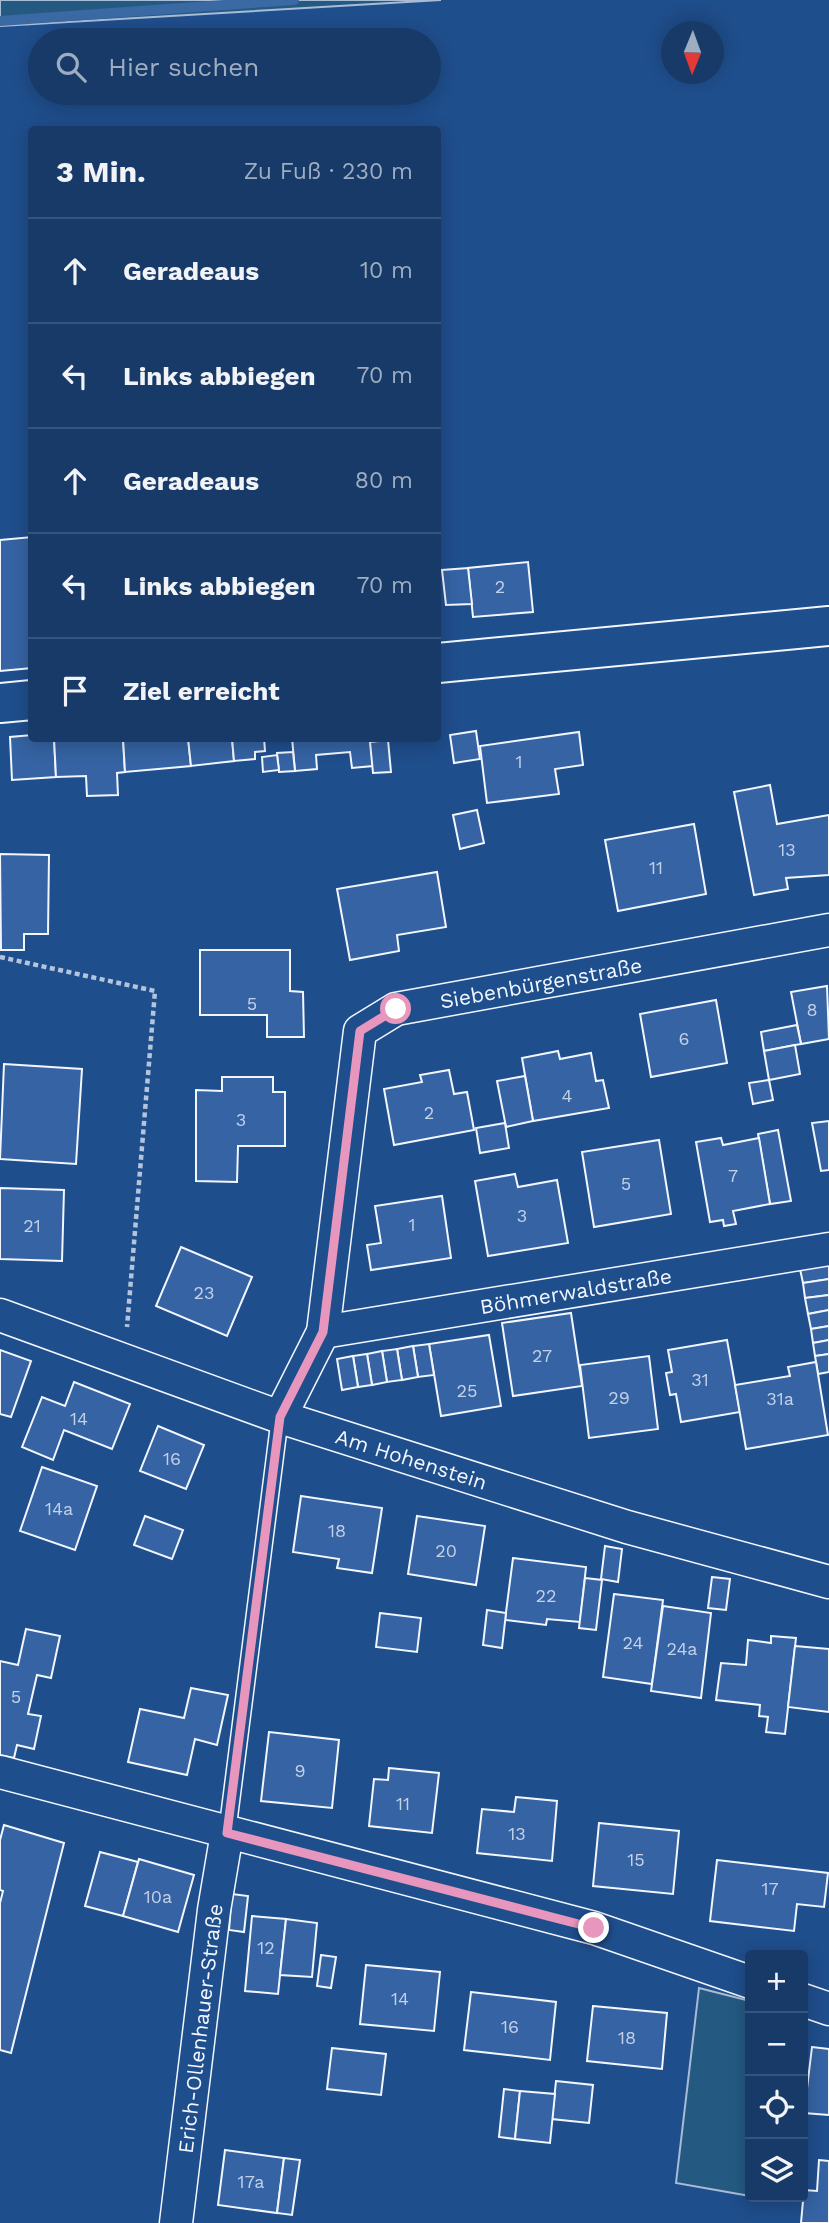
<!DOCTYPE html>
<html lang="de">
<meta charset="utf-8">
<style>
body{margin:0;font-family:"Work Sans",sans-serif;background:#20416f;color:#f1f3f6}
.controls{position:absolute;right:21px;bottom:21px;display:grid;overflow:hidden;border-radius:7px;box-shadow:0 4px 18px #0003}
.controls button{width:63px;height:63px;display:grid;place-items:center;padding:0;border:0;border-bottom:2px solid #36547d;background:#173a69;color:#f1f3f6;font:35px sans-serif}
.compass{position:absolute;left:661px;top:21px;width:63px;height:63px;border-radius:50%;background:#173a69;box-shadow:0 4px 18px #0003;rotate:181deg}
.stop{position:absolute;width:21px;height:21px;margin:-16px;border:5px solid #e797bd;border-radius:50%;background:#fff}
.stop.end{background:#e797bd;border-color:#fff;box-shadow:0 2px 7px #0008}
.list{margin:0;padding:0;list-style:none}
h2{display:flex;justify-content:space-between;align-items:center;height:91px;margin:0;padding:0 28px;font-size:30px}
h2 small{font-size:23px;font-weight:400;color:#9eadc0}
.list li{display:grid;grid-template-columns:46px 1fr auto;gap:21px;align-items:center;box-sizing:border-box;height:105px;padding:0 28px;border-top:2px solid #36547d}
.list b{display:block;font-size:26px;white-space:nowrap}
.list em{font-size:23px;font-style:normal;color:#9eadc0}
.icon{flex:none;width:38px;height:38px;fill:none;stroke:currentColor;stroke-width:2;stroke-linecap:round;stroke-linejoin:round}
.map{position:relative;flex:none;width:829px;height:2223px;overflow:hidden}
.search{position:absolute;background:#173a69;box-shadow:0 4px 18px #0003;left:28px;top:28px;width:413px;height:77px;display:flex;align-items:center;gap:18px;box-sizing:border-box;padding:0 24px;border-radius:38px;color:#9eadc0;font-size:26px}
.panel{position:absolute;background:#173a69;box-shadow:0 4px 18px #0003;left:28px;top:126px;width:413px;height:616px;border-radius:7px}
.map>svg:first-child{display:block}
.green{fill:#245a82;stroke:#a8bbd7;stroke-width:2}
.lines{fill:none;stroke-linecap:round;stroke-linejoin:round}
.stream{stroke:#3b69a3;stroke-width:10}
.building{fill:#3563a3;stroke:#f2f6ff;stroke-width:2}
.service-casing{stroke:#f2f6ff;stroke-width:19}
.minor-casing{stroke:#f2f6ff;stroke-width:35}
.primary-casing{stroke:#f2f6ff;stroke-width:42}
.path{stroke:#b3c4dc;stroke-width:4.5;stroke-dasharray:5 3.5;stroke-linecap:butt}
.service{stroke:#1f4e8c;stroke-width:16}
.minor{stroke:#1f4e8c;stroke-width:32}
.primary{stroke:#1f4e8c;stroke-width:38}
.route{stroke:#e797bd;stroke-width:9}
.labels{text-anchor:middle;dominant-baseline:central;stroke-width:5;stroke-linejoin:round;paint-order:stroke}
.number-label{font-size:18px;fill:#c3d1e8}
.street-label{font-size:21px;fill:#f2f6ff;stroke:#1f4e8c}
</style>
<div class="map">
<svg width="829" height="2223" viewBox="0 0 829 2223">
<rect width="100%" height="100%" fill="#1f4e8c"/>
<g class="green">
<polygon points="0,0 441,0 0,26"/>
<polygon points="699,1988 750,2001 750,2196 676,2183"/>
</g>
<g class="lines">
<polyline class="stream" points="0,21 294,0"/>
</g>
<g class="building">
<polygon points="32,537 32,668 0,671 0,540"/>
<polygon points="528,562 533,612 473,617 468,568"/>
<polygon points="468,568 472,604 446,605 442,570"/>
<polygon points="476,731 480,759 454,763 450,735"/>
<polygon points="579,732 583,765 555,769 559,794 487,803 480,746"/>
<polygon points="32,735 32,738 54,738 56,777 12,780 10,737"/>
<polygon points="54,738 123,738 125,772 117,773 118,795 87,796 86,776 56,777"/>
<polygon points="123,738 188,738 191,766 125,772"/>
<polygon points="188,738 232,738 234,761 191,766"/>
<polygon points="232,738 264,738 265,751 255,752 255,759 234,761"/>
<polygon points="292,738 370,738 373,766 352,768 350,752 316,755 317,769 295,771"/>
<polygon points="388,740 391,772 373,773 370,742"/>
<polygon points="293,752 295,771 279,772 277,753"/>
<polygon points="277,755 279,770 263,772 262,757"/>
<polygon points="770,785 777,824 829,815 829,875 786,878 788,889 754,895 734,792"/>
<polygon points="477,810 484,843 460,849 453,815"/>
<polygon points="694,824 706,894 618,911 605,840"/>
<polygon points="0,854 49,855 48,934 24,934 24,950 1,950"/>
<polygon points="437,872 446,927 397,935 399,951 350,960 337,889"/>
<polygon points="200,950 290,950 290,991 303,992 304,1037 267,1037 267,1015 200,1015"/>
<polygon points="827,986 829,1039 801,1044 791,992"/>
<polygon points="716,1000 727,1063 651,1077 640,1014"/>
<polygon points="797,1025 801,1044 764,1051 761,1032"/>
<polygon points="795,1045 800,1074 769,1080 764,1051"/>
<polygon points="558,1051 560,1059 591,1053 596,1081 603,1080 609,1108 533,1121 522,1058"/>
<polygon points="4,1064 82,1069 76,1164 0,1159"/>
<polygon points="449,1070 454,1094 467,1092 474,1130 394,1145 384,1089 422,1082 420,1075"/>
<polygon points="525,1076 533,1121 506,1127 497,1081"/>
<polygon points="222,1077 273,1077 273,1092 285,1092 285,1146 238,1146 237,1182 196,1181 196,1090 222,1091"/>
<polygon points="769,1080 773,1100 753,1104 749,1083"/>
<polygon points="829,1121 829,1170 821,1171 812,1123"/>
<polygon points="505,1123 509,1148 480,1153 476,1128"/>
<polygon points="778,1130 791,1201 770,1204 758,1134"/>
<polygon points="721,1138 723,1145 759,1138 770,1204 733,1211 736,1224 724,1226 723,1220 710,1222 696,1142"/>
<polygon points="659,1140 671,1214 594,1227 582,1152"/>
<polygon points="515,1174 518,1187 557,1180 568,1243 488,1256 475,1181"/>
<polygon points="0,1188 64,1190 62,1261 0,1259"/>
<polygon points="442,1196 451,1258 371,1270 367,1245 381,1243 375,1206"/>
<polygon points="181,1247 252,1277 227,1336 156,1306"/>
<polygon points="829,1264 829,1279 803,1283 800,1269"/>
<polygon points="829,1279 829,1295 805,1298 803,1283"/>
<polygon points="829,1295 829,1310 808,1314 805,1298"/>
<polygon points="829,1310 829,1326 811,1329 808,1314"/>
<polygon points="571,1313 582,1386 513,1396 502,1323"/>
<polygon points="829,1326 829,1340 813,1343 811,1329"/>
<polygon points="489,1335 501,1406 441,1416 429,1344"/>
<polygon points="727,1340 740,1412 681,1422 676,1394 670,1395 666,1373 672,1372 668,1350"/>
<polygon points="829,1340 829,1354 815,1356 813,1343"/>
<polygon points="429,1344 434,1375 418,1377 413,1346"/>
<polygon points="413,1346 418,1377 402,1380 397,1349"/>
<polygon points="397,1349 402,1380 387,1382 382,1351"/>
<polygon points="0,1350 31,1361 11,1417 0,1414"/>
<polygon points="382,1351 387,1382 372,1385 367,1354"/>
<polygon points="367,1354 372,1385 358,1387 353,1356"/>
<polygon points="829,1354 829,1372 818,1374 815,1356"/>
<polygon points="353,1356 358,1387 342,1390 337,1359"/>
<polygon points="649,1356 658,1429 589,1438 580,1365"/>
<polygon points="816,1362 828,1435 746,1449 735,1385 790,1376 788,1367"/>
<polygon points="74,1382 130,1404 112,1449 64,1430 53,1460 22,1447 42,1397 65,1406"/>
<polygon points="158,1426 204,1445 186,1489 140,1471"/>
<polygon points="42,1467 97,1486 75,1550 20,1531"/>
<polygon points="301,1496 382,1508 372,1573 337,1568 339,1559 293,1552"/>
<polygon points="145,1516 183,1530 172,1559 134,1545"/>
<polygon points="417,1516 485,1526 476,1585 408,1574"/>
<polygon points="605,1546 622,1549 618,1582 601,1579"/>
<polygon points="513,1558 586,1567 580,1622 547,1619 546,1625 505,1620"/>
<polygon points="712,1577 730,1579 726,1610 708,1608"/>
<polygon points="585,1578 602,1580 596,1630 579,1628"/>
<polygon points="614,1594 663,1600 652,1684 603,1677"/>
<polygon points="663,1606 711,1613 701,1698 651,1691"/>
<polygon points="487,1610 506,1613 502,1648 483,1645"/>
<polygon points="380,1613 421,1618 417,1652 376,1647"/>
<polygon points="26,1629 60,1636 51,1678 37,1675 28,1714 41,1716 34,1749 17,1745 14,1758 0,1755 0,1661 18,1665"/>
<polygon points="771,1636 796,1638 785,1734 766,1732 768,1717 759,1716 760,1705 716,1700 721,1663 746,1665 748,1640 771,1643"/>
<polygon points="795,1646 829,1649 829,1712 788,1707"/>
<polygon points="191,1688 228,1695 217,1745 195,1739 187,1775 128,1762 140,1709 184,1718"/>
<polygon points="269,1732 339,1740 332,1808 261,1801"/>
<polygon points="389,1768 439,1773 432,1833 369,1826 374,1779 388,1780"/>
<polygon points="516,1797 557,1801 552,1861 477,1853 482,1809 514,1812"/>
<polygon points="599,1823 679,1831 673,1894 593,1886"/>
<polygon points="4,1825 64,1843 11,2053 0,2050 0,1903 3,1891 0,1890 0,1840"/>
<polygon points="100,1852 138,1862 123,1916 85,1906"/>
<polygon points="139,1859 194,1875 178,1932 123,1916"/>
<polygon points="717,1860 828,1873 824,1907 797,1904 794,1931 710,1921"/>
<polygon points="232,1894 248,1896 244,1932 229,1930"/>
<polygon points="252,1916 286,1919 278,1994 245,1991"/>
<polygon points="286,1919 317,1923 312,1977 280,1975"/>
<polygon points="321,1955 336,1957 331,1988 317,1986"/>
<polygon points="366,1965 440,1972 434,2031 360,2024"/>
<polygon points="471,1992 556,2002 550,2060 464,2050"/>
<polygon points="593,2006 667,2013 662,2069 587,2061"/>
<polygon points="812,2047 829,2049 829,2115 804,2113"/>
<polygon points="332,2048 386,2054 381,2095 327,2089"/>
<polygon points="556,2081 593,2085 589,2123 552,2119"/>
<polygon points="504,2089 520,2091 515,2139 499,2137"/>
<polygon points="520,2091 555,2094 550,2143 515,2139"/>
<polygon points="225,2150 284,2158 277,2213 218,2205"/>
<polygon points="284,2158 300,2160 292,2215 277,2213"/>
<polygon points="819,2160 829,2161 829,2223 801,2223 804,2190 817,2191"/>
</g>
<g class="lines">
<g class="service-casing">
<polyline id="service" points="227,1833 280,1417"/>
</g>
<g class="minor-casing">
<g id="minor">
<path id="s1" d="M0,1315L280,1417L627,1527L829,1582"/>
<path id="s2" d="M323,1332L829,1249"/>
<path id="s3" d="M280,1417L323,1332L360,1031L396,1009L829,930"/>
<polyline points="0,1772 594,1928 750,1982"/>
<polyline points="803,2000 829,2009"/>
<path id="s4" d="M176,2223L214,1910L227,1833"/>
</g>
</g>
<g class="primary-casing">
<g id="primary">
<polyline points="438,663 829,626"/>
<polyline points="0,703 32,700"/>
</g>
</g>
<polyline class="path" points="0,957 155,991 127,1327"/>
<use href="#service" class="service"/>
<use href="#minor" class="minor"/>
<use href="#primary" class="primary"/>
</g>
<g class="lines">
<polyline class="route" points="396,1009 360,1031 323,1332 280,1417 227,1833 594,1928"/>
</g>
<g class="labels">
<g class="number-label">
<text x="500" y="586">2</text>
<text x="519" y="761">1</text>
<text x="787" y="849">13</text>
<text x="656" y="867">11</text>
<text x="252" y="1003">5</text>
<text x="812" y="1009">8</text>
<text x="684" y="1038">6</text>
<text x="567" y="1095">4</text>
<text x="429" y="1112">2</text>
<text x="241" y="1119">3</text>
<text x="733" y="1175">7</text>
<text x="626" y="1183">5</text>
<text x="522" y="1215">3</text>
<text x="412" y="1224">1</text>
<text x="32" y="1225">21</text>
<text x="204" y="1292">23</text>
<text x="542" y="1355">27</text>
<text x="700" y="1379">31</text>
<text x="467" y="1390">25</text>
<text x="619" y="1397">29</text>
<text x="780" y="1398">31a</text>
<text x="79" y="1418">14</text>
<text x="172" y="1458">16</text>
<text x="59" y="1508">14a</text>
<text x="337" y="1530">18</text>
<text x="446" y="1550">20</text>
<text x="546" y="1595">22</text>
<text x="633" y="1642">24</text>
<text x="682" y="1648">24a</text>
<text x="16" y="1696">5</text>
<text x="300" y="1770">9</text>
<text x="403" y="1803">11</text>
<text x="517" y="1833">13</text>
<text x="636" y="1859">15</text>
<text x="770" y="1888">17</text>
<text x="158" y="1896">10a</text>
<text x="266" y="1947">12</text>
<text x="400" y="1998">14</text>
<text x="510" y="2026">16</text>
<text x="627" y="2037">18</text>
<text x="251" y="2181">17a</text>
</g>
<g class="street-label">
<text stroke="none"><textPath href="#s3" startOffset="588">Siebenbürgenstraße</textPath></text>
<text stroke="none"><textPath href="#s2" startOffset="256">Böhmerwaldstraße</textPath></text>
<text stroke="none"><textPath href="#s1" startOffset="436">Am Hohenstein</textPath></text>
<text stroke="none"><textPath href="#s4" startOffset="196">Erich-Ollenhauer-Straße</textPath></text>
</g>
</g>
</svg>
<div class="controls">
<button>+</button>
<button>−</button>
<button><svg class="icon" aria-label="locate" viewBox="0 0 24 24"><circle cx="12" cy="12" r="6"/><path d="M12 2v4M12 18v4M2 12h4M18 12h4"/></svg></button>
<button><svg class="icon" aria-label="layers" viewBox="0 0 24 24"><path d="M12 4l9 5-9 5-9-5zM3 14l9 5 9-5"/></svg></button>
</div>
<svg class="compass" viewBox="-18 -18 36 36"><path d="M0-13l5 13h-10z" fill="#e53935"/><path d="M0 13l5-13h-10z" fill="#9eadc0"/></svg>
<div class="stop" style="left:396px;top:1009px"></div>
<div class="stop end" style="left:594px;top:1928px"></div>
<div class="search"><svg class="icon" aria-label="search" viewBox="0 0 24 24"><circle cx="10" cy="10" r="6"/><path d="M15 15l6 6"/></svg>Hier suchen</div>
<section class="panel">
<h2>3 Min.<small>Zu Fuß · 230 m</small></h2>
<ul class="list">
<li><svg class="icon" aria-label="ahead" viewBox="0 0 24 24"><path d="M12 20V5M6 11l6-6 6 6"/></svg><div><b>Geradeaus</b></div><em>10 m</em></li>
<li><svg class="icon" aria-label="left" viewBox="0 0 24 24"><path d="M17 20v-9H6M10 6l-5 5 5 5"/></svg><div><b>Links abbiegen</b></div><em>70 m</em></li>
<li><svg class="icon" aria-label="ahead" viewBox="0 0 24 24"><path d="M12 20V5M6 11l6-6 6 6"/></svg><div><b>Geradeaus</b></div><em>80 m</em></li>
<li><svg class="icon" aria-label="left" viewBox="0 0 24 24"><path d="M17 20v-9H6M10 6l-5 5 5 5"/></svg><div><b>Links abbiegen</b></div><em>70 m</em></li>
<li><svg class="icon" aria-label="arrive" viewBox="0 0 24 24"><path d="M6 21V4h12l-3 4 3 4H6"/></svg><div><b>Ziel erreicht</b></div></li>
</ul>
</section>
</div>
